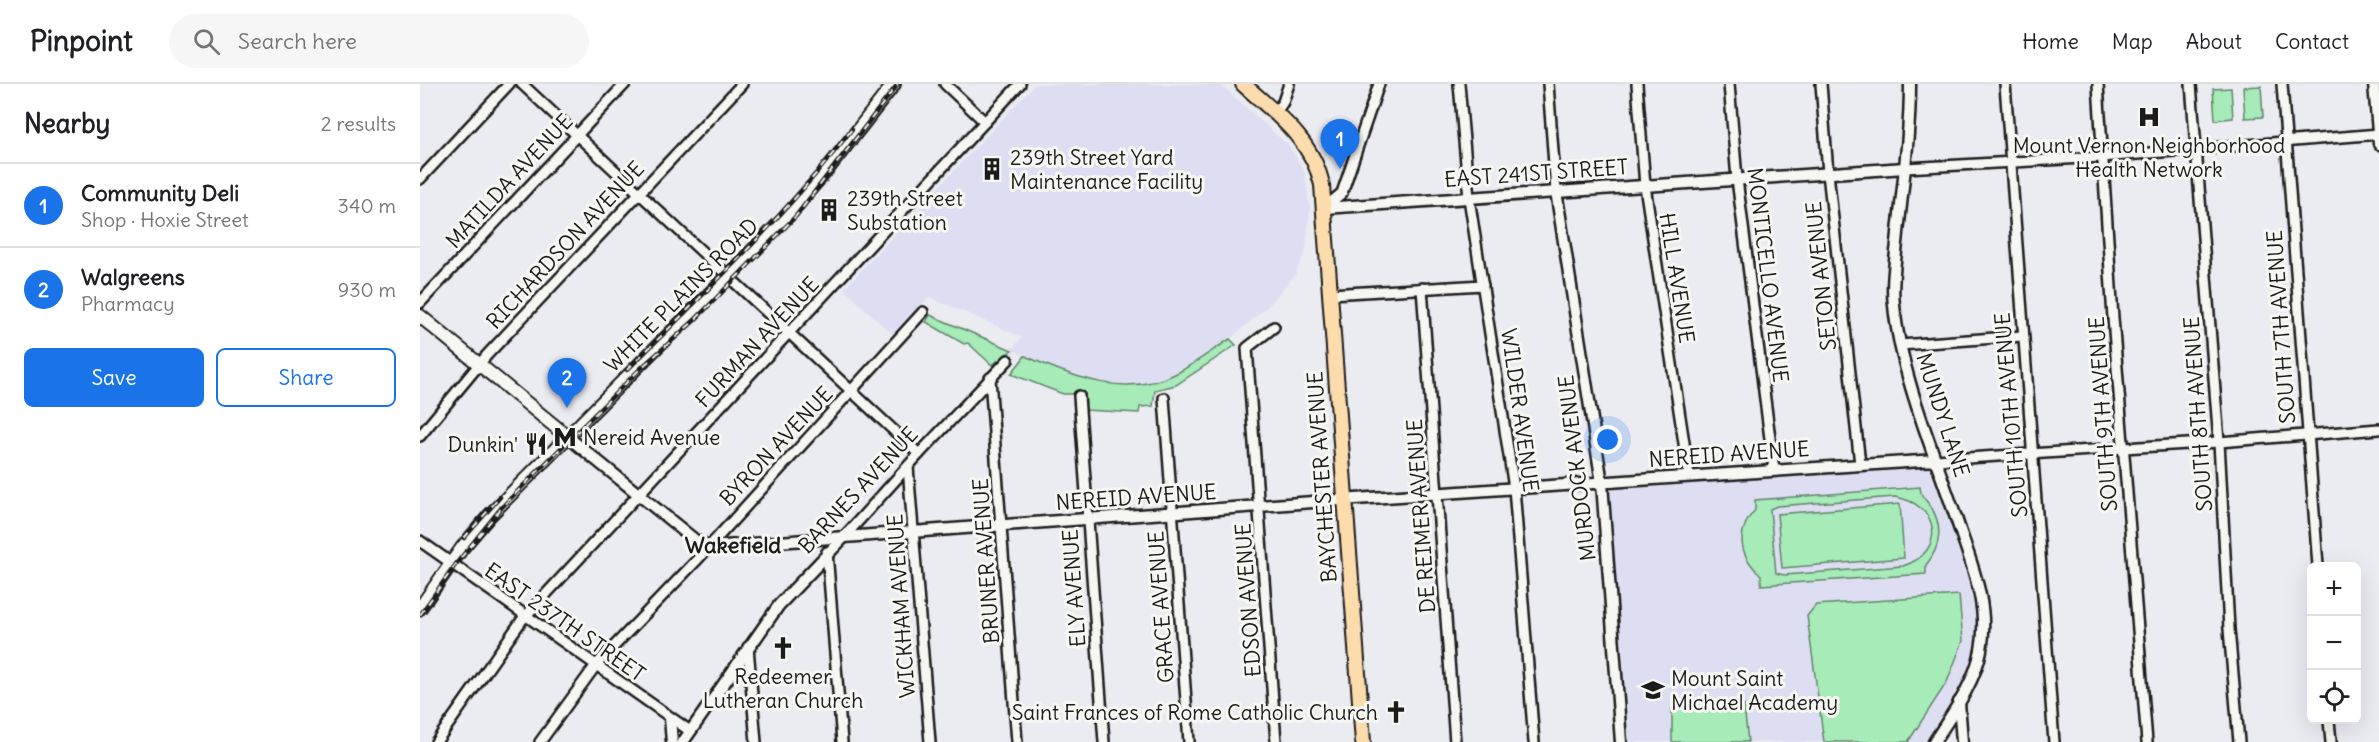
<!DOCTYPE html>
<meta charset="utf-8">
<style>
body{margin:0;font-family:Delius,sans-serif;background:#f6f6f6;color:#202124}
.controls{position:absolute;right:18px;bottom:18px;display:grid;overflow:hidden;border-radius:9px;box-shadow:0 6px 24px #0002}
.controls button{width:54px;height:54px;display:grid;place-items:center;padding:0;border:0;border-bottom:2px solid #e0e0e0;background:#fff;color:#202124;font:30px sans-serif}
.you{position:absolute;left:1188px;top:356px;width:21px;height:21px;margin:-15px;border:4px solid #fff;border-radius:50%;background:#1a73e8;box-shadow:0 0 0 9px #1a73e833}
.badge{display:grid;place-items:center;width:39px;height:39px;border-radius:50%;background:#1a73e8;color:#fff;font-size:20px;font-weight:700}
.pin{position:absolute;translate:-50% -50px;filter:drop-shadow(0 2px 3px #0008)}
.pin::after{content:'';position:absolute;top:32px;width:21px;height:18px;background:inherit;clip-path:polygon(0 0,100% 0,50% 100%)}
.list{margin:0;padding:0;list-style:none}
h2{display:flex;justify-content:space-between;align-items:center;height:78px;margin:0;padding:0 24px;font-size:26px}
h2 small{font-size:20px;font-weight:400;color:#757577}
.list li{display:grid;grid-template-columns:39px 1fr auto;gap:18px;align-items:center;box-sizing:border-box;height:84px;padding:0 24px;border-top:2px solid #e0e0e0}
.list b{display:block;font-size:22px;white-space:nowrap}
.list p{margin:0;font-size:20px;white-space:nowrap;color:#757577}
.list em{font-size:20px;font-style:normal;color:#757577}
.actions{display:flex;gap:12px;padding:18px 24px}
.actions a{flex:1;padding:14px 0;border:2px solid #1a73e8;border-radius:9px;text-align:center;font-size:21px;color:#1a73e8}
.actions .main{background:#1a73e8;color:#fff}
.icon{flex:none;width:33px;height:33px;fill:none;stroke:currentColor;stroke-width:2;stroke-linecap:round;stroke-linejoin:round}
.map{position:relative;flex:none;width:1959px;height:658px;overflow:hidden}
header{display:flex;align-items:center;gap:36px;box-sizing:border-box;height:84px;padding:0 30px;background:#fff;border-bottom:2px solid #e0e0e0}
header strong{font-size:28px}
nav{display:flex;gap:33px;margin-inline-start:auto;font-size:21px}
.search{width:420px;height:54px;background:#f6f6f6;display:flex;align-items:center;gap:15px;box-sizing:border-box;padding:0 21px;border-radius:33px;color:#757577;font-size:22px}
main{display:flex}
aside{flex:1;background:#fff}
.map>svg:first-child{display:block}
.built{fill:#dedef2}
.green{fill:#a6ebb8;stroke:#61846a;stroke-width:1.5;fill-rule:evenodd}
.lines{fill:none;stroke-linecap:round;stroke-linejoin:round}
.minor-casing{stroke:#1c1c1c;stroke-width:14}
.tertiary-casing{stroke:#1c1c1c;stroke-width:15}
.secondary-casing{stroke:#1c1c1c;stroke-width:16}
.primary-casing{stroke:#1c1c1c;stroke-width:18}
.minor{stroke:#f6f6f2;stroke-width:9}
.tertiary{stroke:#f6f6f2;stroke-width:10}
.secondary{stroke:#f6f6f2;stroke-width:12}
.primary{stroke:#fcdcac;stroke-width:14}
.rail-casing{stroke:#1c1c1c;stroke-width:4.5}
.rail{stroke:#f6f6f2;stroke-width:2;stroke-dasharray:7;stroke-linecap:butt}
.labels{text-anchor:middle;dominant-baseline:central;stroke-width:6;stroke-linejoin:round;paint-order:stroke}
.poi-label{font-size:21px;fill:#1c1c1c;stroke:#f6f6f2;text-anchor:start}
.street-label{font-size:21px;fill:#1c1c1c;stroke:#f6f6f2}
.neighbourhood-label{font-size:22px;font-weight:bold;fill:#1c1c1c;stroke:#f6f6f2}
</style>
<header>
<strong>Pinpoint</strong>
<div class="search"><svg class="icon" aria-label="search" viewBox="0 0 24 24"><circle cx="10" cy="10" r="6"/><path d="M15 15l6 6"/></svg>Search here</div>
<nav><a>Home</a><a>Map</a><a>About</a><a>Contact</a></nav>
</header>
<main>
<aside>
<h2>Nearby<small>2 results</small></h2>
<ul class="list">
<li><span class="badge">1</span><div><b>Community Deli</b><p>Shop · Hoxie Street</p></div><em>340 m</em></li>
<li><span class="badge">2</span><div><b>Walgreens</b><p>Pharmacy</p></div><em>930 m</em></li>
</ul>
<div class="actions"><a class="main">Save</a><a>Share</a></div>
</aside>
<div class="map">
<svg width="1959" height="658" viewBox="0 0 1959 658">
<rect width="100%" height="100%" fill="#ebebf2"/>
<filter id="ink" filterUnits="userSpaceOnUse"><feTurbulence type="fractalNoise" baseFrequency=".0167" numOctaves="2"/><feDisplacementMap in="SourceGraphic" scale="12" xChannelSelector="R" yChannelSelector="G"/><feConvolveMatrix kernelMatrix="1 2 1 2 8 2 1 2 1" color-interpolation-filters="sRGB"/></filter>
<g filter="url(#ink)">
<g class="built">
<polygon points="615,0 800,0 869,62 884,87 890,124 886,166 875,191 851,219 810,255 757,289 732,298 711,301 677,298 650,291 592,266 602,253 509,213 474,252 424,205"/>
<polygon points="1512,381 1559,517 1561,547 1557,571 1543,605 1508,658 1206,658 1188,405"/>
</g>
<g class="green">
<polygon points="1841,2 1843,33 1825,34 1823,3"/>
<polygon points="1811,4 1813,34 1795,36 1793,5"/>
<polygon points="510,231 592,266 572,281 548,259 544,260 506,238"/>
<path d="M810,255L816,261L756,301L735,306L733,322L720,323L719,329L665,326V310H643L591,290L605,272C654,293 708,316 759,288C777,278 793,266 810,255Z"/>
<path d="M1500,403C1501,414 1505,414 1511,423C1523,442 1521,463 1506,481V490L1341,501V491C1319,472 1315,448 1335,426V416ZM1475,413C1520,420 1527,468 1483,482L1364,491L1356,489L1350,425L1357,422Z"/>
<polygon points="1480,420 1484,474 1362,484 1357,430"/>
<polygon points="1539,511 1543,557 1527,598 1488,658 1404,658 1387,532 1396,521"/>
<polygon points="1324,621 1328,658 1252,658 1252,624"/>
</g>
<g class="lines">
<g class="minor-casing">
<g id="minor">
<polyline points="102,0 499,370"/>
<polyline points="525,0 565,38"/>
<polyline points="1039,0 1049,114 1094,404 1114,658"/>
<polyline points="1128,0 1136,107"/>
<polyline points="1217,0 1225,102 1269,392"/>
<polyline points="1309,0 1317,95 1354,386"/>
<polyline points="1401,0 1408,89 1440,380"/>
<polyline points="1585,0 1634,658"/>
<polyline points="1678,0 1693,234 1727,658"/>
<polyline points="1771,0 1799,358 1809,545 1819,658"/>
<polyline points="1862,0 1898,482"/>
<polyline points="855,30 863,18 869,0"/>
<polyline points="1485,84 1682,73 1959,50"/>
<polyline points="0,95 89,0"/>
<polyline points="904,124 922,109 959,0"/>
<polyline points="1002,204 1035,658"/>
<polyline points="910,210 1063,201"/>
<polyline points="0,219 205,0"/>
<polyline points="854,243 827,264 856,658"/>
<polyline points="1480,261 1602,252"/>
<polyline points="570,294 597,658"/>
<polyline points="659,312 684,658"/>
<polyline points="744,314 769,658"/>
<polyline points="0,352 67,271 322,0"/>
<polyline points="1516,376 1799,358 1959,345"/>
<polyline points="488,383 510,658"/>
<polyline points="423,454 499,370 588,276"/>
<polyline points="0,457 270,647"/>
<polyline points="407,468 422,658"/>
<polyline points="328,563 336,658"/>
<polyline points="1909,636 1911,658"/>
<polyline points="16,658 102,536 600,0"/>
<polyline points="120,658 176,581 276,477 503,228"/>
</g>
</g>
<g class="tertiary-casing">
<g id="tertiary">
<path d="M1490,0C1490,50 1483,99 1478,149C1476,173 1471,198 1474,221C1480,289 1514,369 1536,434C1550,477 1570,520 1561,566C1555,599 1532,630 1514,658"/>
<polyline points="1954,0 1959,60"/>
<polyline points="1136,107 1182,399 1201,658"/>
<polyline points="904,124 1485,84"/>
<polyline points="148,353 276,457 292,463 906,417 1516,376"/>
<polyline points="1539,618 1542,658"/>
<polyline points="250,634 252,658"/>
<polyline points="263,658 359,521 423,454"/>
</g>
</g>
<g class="secondary-casing">
<g id="secondary">
<polyline points="0,232 148,353"/>
<polyline points="0,524 42,464 70,431 362,137 406,87 474,0"/>
</g>
</g>
<g class="primary-casing">
<path id="primary" d="M823,0C855,29 893,56 902,101L943,658"/>
</g>
<use href="#minor" class="minor"/>
<use href="#tertiary" class="tertiary"/>
<use href="#secondary" class="secondary"/>
<use href="#primary" class="primary"/>
<g class="rail-casing">
<g id="rail">
<path d="M207,286C285,208 365,133 432,45"/>
<polyline points="44,454 80,413"/>
<polyline points="0,531 36,480 82,423 220,285 275,236 376,132 478,0"/>
</g>
</g>
<use href="#rail" class="rail"/>
</g>
</g>
<defs>
<g id="hospital-bare" transform="scale(1.8)"><path d="M-5-5h3v3.5h4V-5h3V5h-3V1.5h-4V5h-3Z" fill="#1c1c1c" stroke="#f6f6f2" stroke-width="2.5" paint-order="stroke"/></g>
<g id="building-bare" transform="scale(1.8)"><path d="M-4-6H4V6H1V3H-1V6H-4ZM-2.5-4.3h1.7v1.8h-1.7ZM.8-4.3h1.7v1.8H.8ZM-2.5-1h1.7V.8h-1.7ZM.8-1h1.7V.8H.8Z" fill="#1c1c1c" stroke="#f6f6f2" stroke-width="2.5" paint-order="stroke"/></g>
<g id="metro-bare" transform="scale(1.8)"><path d="M-5.5 5V-5H-3L0 0L3-5H5.5V5H3V-.5L0 4L-3-.5V5Z" fill="#1c1c1c" stroke="#f6f6f2" stroke-width="2.5" paint-order="stroke"/></g>
<g id="restaurant-bare" transform="scale(1.8)"><path d="M-5-6h1v4h1v-4h1v4h1v-4h1v5L-1.5 .5V6h-2V.5L-5-1ZM5-6V6H3V1.5H1.5Q1.5-4 5-6Z" fill="#1c1c1c" stroke="#f6f6f2" stroke-width="2.5" paint-order="stroke"/></g>
<g id="church-bare" transform="scale(1.8)"><path d="M-1.2-6h2.4v3.5h3.3v2.4h-3.3V6h-2.4V-.1h-3.3v-2.4h3.3Z" fill="#1c1c1c" stroke="#f6f6f2" stroke-width="2.5" paint-order="stroke"/></g>
<g id="school-bare" transform="scale(1.8)"><path d="M0-5L7-2L0 1L-7-2ZM-4 1L0 2.5L4 1V4Q0 6-4 4Z" fill="#1c1c1c" stroke="#f6f6f2" stroke-width="2.5" paint-order="stroke"/></g>
</defs>
<g fill-rule="evenodd">
<use href="#hospital-bare" x="1729" y="33"/>
<use href="#building-bare" x="572" y="85"/>
<use href="#building-bare" x="409" y="126"/>
<use href="#metro-bare" x="145" y="353"/>
<use href="#restaurant-bare" x="116" y="360"/>
<use href="#church-bare" x="363" y="564"/>
<use href="#school-bare" x="1233" y="606"/>
<use href="#church-bare" x="976" y="628"/>
</g>
<g class="labels">
<g class="poi-label">
<text x="1729" y="61" text-anchor="middle">Mount Vernon Neighborhood<tspan x="1729" dy="24">Health Network</tspan></text>
<text x="590" y="73">239th Street Yard<tspan x="590" dy="24">Maintenance Facility</tspan></text>
<text x="427" y="114">239th Street<tspan x="427" dy="24">Substation</tspan></text>
<text x="163" y="353">Nereid Avenue</text>
<text x="98" y="360" text-anchor="end">Dunkin'</text>
<text x="363" y="592" text-anchor="middle">Redeemer<tspan x="363" dy="24">Lutheran Church</tspan></text>
<text x="1251" y="594">Mount Saint<tspan x="1251" dy="24">Michael Academy</tspan></text>
<text x="958" y="628" text-anchor="end">Saint Frances of Rome Catholic Church</text>
</g>
<g class="street-label">
<text transform="translate(1116 89) rotate(-4)">EAST 241ST STREET</text>
<text transform="translate(89 97) rotate(-47)">MATILDA AVENUE</text>
<text transform="translate(145 161) rotate(-47)">RICHARDSON AVENUE</text>
<text transform="translate(1348 191) rotate(83)">MONTICELLO AVENUE</text>
<text transform="translate(1401 192) rotate(-96)">SETON AVENUE</text>
<text transform="translate(1257 194) rotate(81)">HILL AVENUE</text>
<text transform="translate(261 211) rotate(-45)">WHITE PLAINS ROAD</text>
<text transform="translate(1861 243) rotate(-94)">SOUTH 7TH AVENUE</text>
<text transform="translate(337 258) rotate(-47)">FURMAN AVENUE</text>
<text transform="translate(1100 326) rotate(82)">WILDER AVENUE</text>
<text transform="translate(1683 330) rotate(-94)">SOUTH 9TH AVENUE</text>
<text transform="translate(1778 330) rotate(-94)">SOUTH 8TH AVENUE</text>
<text transform="translate(1523 331) rotate(72)">MUNDY LANE</text>
<text transform="translate(1591 331) rotate(-95)">SOUTH 10TH AVENUE</text>
<text transform="translate(356 362) rotate(-47)">BYRON AVENUE</text>
<text transform="translate(1309 370) rotate(-4)">NEREID AVENUE</text>
<text transform="translate(1157 384) rotate(-97)">MURDOCK AVENUE</text>
<text transform="translate(902 393) rotate(-94)">BAYCHESTER AVENUE</text>
<text transform="translate(438 406) rotate(-47)">BARNES AVENUE</text>
<text transform="translate(716 413) rotate(-4)">NEREID AVENUE</text>
<text transform="translate(1001 432) rotate(-94)">DE REIMER AVENUE</text>
<text transform="translate(566 477) rotate(-94)">BRUNER AVENUE</text>
<text transform="translate(654 504) rotate(-94)">ELY AVENUE</text>
<text transform="translate(828 516) rotate(-94)">EDSON AVENUE</text>
<text transform="translate(481 522) rotate(-94)">WICKHAM AVENUE</text>
<text transform="translate(741 523) rotate(-94)">GRACE AVENUE</text>
<text transform="translate(145 538) rotate(35)">EAST 237TH STREET</text>
</g>
<g class="neighbourhood-label">
<text x="313" y="461">Wakefield</text>
</g>
</g>
</svg>
<div class="controls">
<button>+</button>
<button>−</button>
<button><svg class="icon" aria-label="locate" viewBox="0 0 24 24"><circle cx="12" cy="12" r="6"/><path d="M12 2v4M12 18v4M2 12h4M18 12h4"/></svg></button>
</div>
<div class="you"></div>
<div class="pin badge" style="left:920px;top:85px">1</div>
<div class="pin badge" style="left:147px;top:324px">2</div>
</div>
</main>
